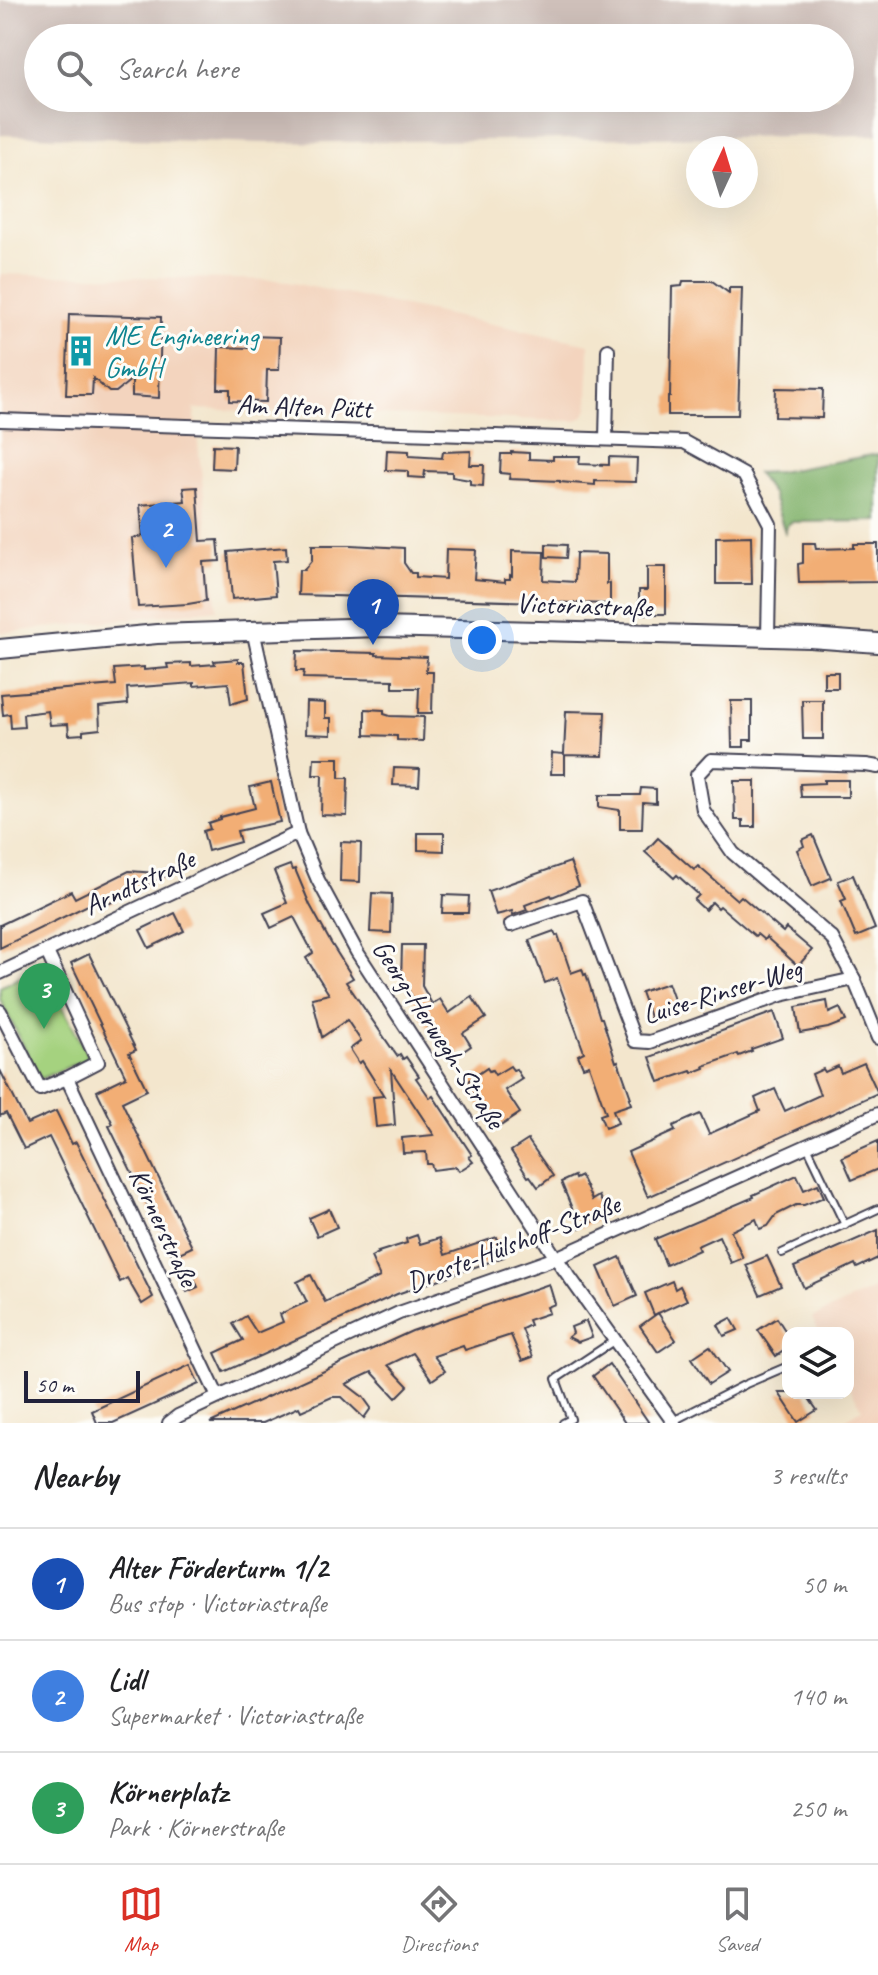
<!DOCTYPE html>
<meta charset="utf-8">
<style>
body{margin:0;font-family:Caveat,sans-serif;background:#f6f6f6;color:#202124}
.controls{position:absolute;right:24px;bottom:24px;display:grid;overflow:hidden;border-radius:16px;box-shadow:0 8px 32px #0002}
.controls button{width:72px;height:72px;display:grid;place-items:center;padding:0;border:0;border-bottom:2px solid #e0e0e0;background:#fff;color:#202124;font:40px sans-serif}
.compass{position:absolute;left:686px;top:136px;width:72px;height:72px;border-radius:50%;background:#fff;box-shadow:0 8px 32px #0002;rotate:4deg}
.scale{position:absolute;left:24px;bottom:20px;width:116px;box-sizing:border-box;padding-left:8px;border:4px solid #22223b;border-top:0;font-size:22px;line-height:28px;white-space:nowrap;color:#22223b;-webkit-text-stroke:6px #fdfcf7;paint-order:stroke}
.you{position:absolute;left:482px;top:640px;width:28px;height:28px;margin:-20px;border:6px solid #fff;border-radius:50%;background:#1a73e8;box-shadow:0 0 0 12px #1a73e833}
.badge{display:grid;place-items:center;width:52px;height:52px;border-radius:50%;background:#d93025;color:#fff;font-size:26px;font-weight:700}
.pin{position:absolute;translate:-50% -66px;filter:drop-shadow(0 2px 4px #0008)}
.pin::after{content:'';position:absolute;top:42px;width:28px;height:24px;background:inherit;clip-path:polygon(0 0,100% 0,50% 100%)}
.list{margin:0;padding:0;list-style:none}
h2{display:flex;justify-content:space-between;align-items:center;height:104px;margin:0;padding:0 32px;font-size:34px}
h2 small{font-size:26px;font-weight:400;color:#757577}
.list li{display:grid;grid-template-columns:52px 1fr auto;gap:24px;align-items:center;box-sizing:border-box;height:112px;padding:0 32px;border-top:2px solid #e0e0e0}
.list b{display:block;font-size:30px;white-space:nowrap}
.list p{margin:0;font-size:26px;white-space:nowrap;color:#757577}
.list em{font-size:26px;font-style:normal;color:#757577}
.icon{flex:none;width:44px;height:44px;fill:none;stroke:currentColor;stroke-width:2;stroke-linecap:round;stroke-linejoin:round}
.map{position:relative;flex:none;width:878px;height:1423px;overflow:hidden}
.search{position:absolute;background:#fff;box-shadow:0 8px 32px #0002;left:24px;right:24px;top:24px;height:88px;display:flex;align-items:center;gap:20px;box-sizing:border-box;padding:0 28px;border-radius:44px;color:#757577;font-size:30px}
.sheet{height:440px;background:#fff}
nav{display:flex;justify-content:space-around;align-items:center;box-sizing:border-box;height:112px;border-top:2px solid #e0e0e0;background:#fff;font-size:22px;color:#757577}
nav a{display:grid;justify-items:center;gap:4px}
nav .on{color:#d93025}
.map>svg:first-child{display:block}
.built{fill:#f3d4be}
.industrial{fill:#cfc0ba;fill-rule:evenodd}
.green{fill:#a5d27f;stroke:#647a5d;stroke-width:2}
.forest{fill:#84b46e;stroke:#536b54;stroke-width:2}
.building{fill:#f2ae75}
.lines{fill:none;stroke-linecap:round;stroke-linejoin:round}
.service-casing{stroke:#413f51;stroke-width:10}
.minor-casing{stroke:#413f51;stroke-width:16}
.secondary-casing{stroke:#413f51;stroke-width:22}
.service{stroke:#fff;stroke-width:6}
.minor{stroke:#fff;stroke-width:12}
.secondary{stroke:#fff;stroke-width:18}
.labels{text-anchor:middle;dominant-baseline:central;stroke-width:6;stroke-linejoin:round;paint-order:stroke}
.culture-label{font-size:28px;fill:#0d838f;stroke:#fdfcf7;text-anchor:start}
.street-label{font-size:28px;fill:#22223b;stroke:#fdfcf7}
</style>
<div class="map">
<svg width="878" height="1423" viewBox="0 0 878 1423">
<rect width="100%" height="100%" fill="#fdfcf7"/>
<filter id="ink" filterUnits="userSpaceOnUse"><feTurbulence type="fractalNoise" baseFrequency=".0125" numOctaves="2"/><feDisplacementMap in="SourceGraphic" scale="16" xChannelSelector="R" yChannelSelector="G"/><feConvolveMatrix kernelMatrix="1 2 1 2 8 2 1 2 1" color-interpolation-filters="sRGB"/></filter>
<filter id="wash" filterUnits="userSpaceOnUse"><feTurbulence type="fractalNoise" baseFrequency=".006" numOctaves="4" result="noise"/><feDisplacementMap in="SourceGraphic" scale="32" xChannelSelector="R" yChannelSelector="G"/><feGaussianBlur stdDeviation="1.8" result="paint"/><feColorMatrix in="noise" values="0 0 0 0 0 0 0 0 0 0 0 0 0 0 0 0 0 1.4 0 .05"/><feComposite in="paint" operator="in"/></filter>
<g filter="url(#wash)">
<rect width="100%" height="100%" fill="#f3e6cd"/>
<g class="built">
<polygon points="0,274 278,280 589,344 588,409 583,417 576,421 194,409 217,609 0,633"/>
<polygon points="878,1287 878,1423 839,1423 862,1409 848,1384 848,1333 820,1333 812,1318"/>
</g>
<path class="industrial" d="M0,0H878V135L263,143L0,135ZM38,38H840V98H38Z"/>
<polygon class="green" points="42,967 89,1058 40,1079 0,999 0,987"/>
<polygon class="forest" points="878,454 878,521 792,522 788,524 785,532 772,494 757,473 779,472"/>
<g id="blocks">
<g class="building">
<polygon points="683,281 712,281 729,293 729,288 742,288 738,415 668,415 668,397 670,397 672,287 682,286"/>
<polygon points="69,314 161,317 159,398 132,396 132,379 116,392 109,392 93,378 92,395 66,395"/>
<polygon points="249,336 280,337 279,370 267,370 266,402 230,401 230,389 218,389 219,347 249,348"/>
<polygon points="776,388 823,389 822,418 775,417"/>
<polygon points="213,445 235,446 234,469 212,468"/>
<polygon points="387,450 409,451 409,456 442,458 443,452 471,451 470,465 484,465 483,486 470,485 470,480 452,477 452,472 425,471 424,478 408,477 408,471 386,470"/>
<polygon points="511,452 529,453 529,459 553,460 553,456 580,456 579,464 609,465 609,457 637,458 636,482 595,481 595,485 560,482 560,481 509,479 510,474 500,473 501,454 511,454"/>
<polygon points="197,487 201,541 218,540 220,561 203,562 206,601 188,604 138,607 132,538 143,536 140,505 185,501 183,488"/>
<polygon points="751,536 752,584 716,584 716,537"/>
<polygon points="803,543 815,543 816,549 854,548 854,544 878,544 878,582 799,583 798,564 803,563"/>
<polygon points="546,544 567,545 566,558 546,557"/>
<polygon points="312,545 351,545 404,548 404,563 411,573 416,573 416,577 445,579 446,549 476,550 474,579 505,582 505,579 510,579 510,575 512,576 512,551 544,552 543,580 575,582 576,553 607,554 607,584 610,583 610,604 298,595 299,570 304,570 312,560"/>
<polygon points="286,547 287,560 273,561 276,595 232,599 228,552"/>
<polygon points="647,567 666,567 666,614 639,614 639,590 647,590"/>
<polygon points="297,651 376,653 376,655 427,657 426,672 433,672 432,713 418,713 419,688 393,688 393,680 303,678 304,671 296,671"/>
<polygon points="238,659 238,662 244,662 248,699 231,704 228,683 194,686 194,683 127,688 128,704 99,707 100,729 83,731 83,734 69,735 68,724 50,725 48,711 23,714 24,727 11,728 10,714 3,715 1,694 116,685 114,669 144,667 144,670 168,668 167,664 191,663 191,666 215,664 214,661"/>
<rect x="824" y="672" width="14" height="16"/>
<polygon points="802,700 823,700 823,739 803,739"/>
<polygon points="731,701 752,701 752,740 744,740 744,747 732,747"/>
<polygon points="306,702 325,703 325,718 331,718 331,735 305,734"/>
<polygon points="365,709 384,710 384,714 390,716 424,717 423,741 397,740 397,736 365,735"/>
<polygon points="566,711 605,712 603,756 565,755 565,774 551,774 552,753 564,754"/>
<polygon points="314,758 339,758 339,778 348,778 347,816 321,815 322,775 313,775"/>
<polygon points="394,768 420,769 419,786 393,785"/>
<polygon points="824,780 848,780 848,797 801,797 800,784 824,783"/>
<polygon points="734,781 755,781 755,827 743,827 743,820 735,820"/>
<polygon points="271,782 280,822 237,831 240,842 208,851 203,831 210,829 208,823 220,819 220,817 255,808 250,787"/>
<polygon points="641,788 656,789 656,803 643,802 642,829 620,829 620,810 599,807 599,795 640,795"/>
<polygon points="418,833 444,833 444,851 418,850"/>
<polygon points="813,835 831,878 812,886 797,850 804,846 802,840"/>
<polygon points="658,838 694,870 698,866 737,900 741,896 783,932 786,928 812,950 798,966 766,937 764,940 757,934 755,936 720,906 718,908 712,902 705,910 694,900 699,895 677,875 674,878 645,852"/>
<polygon points="341,842 361,843 360,882 340,881"/>
<polygon points="570,862 579,886 552,897 551,895 525,905 527,910 513,915 512,911 496,915 488,891"/>
<polygon points="290,865 292,870 295,869 310,905 331,943 353,978 346,982 397,1056 400,1054 403,1059 406,1057 419,1076 416,1078 430,1098 433,1096 472,1155 469,1157 473,1162 459,1171 456,1167 433,1170 431,1164 427,1164 426,1152 403,1153 402,1138 434,1135 391,1070 395,1125 376,1127 373,1097 384,1096 362,1061 359,1063 350,1049 361,1041 347,1020 322,1037 312,998 329,994 306,958 313,953 294,917 271,928 264,913 287,903 274,871"/>
<polygon points="129,871 170,874 100,908 96,901 0,948 0,925 71,891 75,898"/>
<polygon points="853,875 875,929 856,937 841,901 846,899 838,881"/>
<polygon points="372,893 392,894 391,933 370,932"/>
<polygon points="443,895 469,896 468,913 442,913"/>
<polygon points="175,913 184,931 149,948 140,930"/>
<polygon points="554,931 556,936 558,935 571,973 582,969 584,975 586,974 600,1018 602,1018 616,1062 618,1061 631,1098 629,1098 631,1104 613,1110 618,1123 605,1128 600,1115 606,1113 589,1065 583,1067 578,1055 584,1052 557,978 545,983 529,940"/>
<polygon points="402,945 423,945 422,986 432,1004 440,999 449,1013 472,997 486,1018 463,1033 471,1046 450,1060 419,1014 421,1012 404,983 401,983"/>
<polygon points="89,954 136,1050 129,1053 147,1090 122,1102 192,1247 173,1256 109,1126 113,1124 97,1091 126,1077 71,963"/>
<polygon points="668,983 678,1011 651,1020 641,992"/>
<polygon points="827,1001 829,1013 840,1008 846,1021 828,1028 800,1033 796,1007"/>
<polygon points="774,1012 783,1038 751,1049 752,1051 739,1056 738,1054 704,1066 705,1068 692,1073 691,1071 659,1082 650,1057"/>
<polygon points="864,1063 878,1093 648,1197 628,1152 675,1131 673,1126 700,1114 709,1134 760,1111 755,1098 775,1089 785,1111 820,1095 812,1074 823,1069 825,1072 838,1066 841,1073"/>
<polygon points="510,1066 513,1070 516,1069 522,1079 505,1090 520,1113 496,1129 465,1083 487,1068 489,1071 492,1070 495,1075"/>
<polygon points="0,1070 27,1124 56,1111 72,1144 76,1142 153,1297 142,1304 127,1278 120,1282 49,1137 24,1149 6,1113 0,1116"/>
<polygon points="528,1140 553,1176 538,1187 530,1176 528,1177 511,1151"/>
<polygon points="878,1141 878,1169 852,1180 842,1157"/>
<polygon points="797,1175 804,1190 818,1184 824,1197 804,1205 796,1205 776,1215 768,1226 760,1229 756,1219 731,1231 743,1258 731,1263 719,1236 697,1246 699,1250 666,1265 655,1239 754,1197 753,1195"/>
<polygon points="574,1176 575,1179 581,1176 592,1200 599,1196 608,1215 580,1228 561,1182"/>
<polygon points="329,1209 337,1227 317,1236 309,1218"/>
<polygon points="878,1230 878,1258 857,1268 855,1264 804,1288 794,1267"/>
<polygon points="417,1235 420,1244 440,1238 445,1255 497,1237 504,1257 397,1294 224,1372 215,1353 243,1340 233,1324 246,1316 257,1333 283,1322 280,1314 307,1302 297,1282 311,1275 325,1302 380,1277 371,1257 379,1253 378,1252 407,1243 406,1239"/>
<polygon points="767,1256 781,1286 760,1295 746,1265"/>
<polygon points="620,1257 637,1296 615,1306 598,1267"/>
<polygon points="189,1268 198,1287 187,1292 178,1274"/>
<polygon points="672,1281 675,1289 680,1286 687,1300 654,1315 645,1293"/>
<polygon points="549,1284 555,1304 547,1307 549,1313 528,1320 530,1325 522,1329 533,1357 522,1361 511,1335 465,1350 463,1346 434,1356 445,1371 432,1380 413,1353 388,1365 408,1386 396,1398 372,1372 346,1384 363,1397 371,1408 364,1418 342,1397 332,1397 301,1411 299,1407 263,1423 210,1423 412,1331"/>
<polygon points="658,1313 676,1340 658,1352 640,1326"/>
<polygon points="731,1318 738,1330 724,1336 718,1325"/>
<polygon points="777,1318 788,1335 788,1348 776,1356 758,1330"/>
<polygon points="586,1321 592,1337 578,1342 568,1337 573,1333 571,1327"/>
<polygon points="710,1346 728,1372 709,1384 692,1358"/>
<polygon points="609,1364 630,1395 649,1423 625,1423 593,1376"/>
<polygon points="190,1365 199,1384 113,1423 97,1423 92,1411"/>
<polygon points="779,1393 805,1393 817,1410 798,1422"/>
</g>
</g>
</g>
<g filter="url(#ink)">
<use href="#blocks" fill-opacity="0" stroke="#413f51" stroke-width="2"/>
<g class="lines">
<g class="service-casing">
<g id="service">
<polyline points="807,1146 845,1225"/>
<polyline points="782,1253 878,1209"/>
<polyline points="673,1421 746,1384 788,1366"/>
<polyline points="563,1423 571,1419 556,1379 615,1340"/>
</g>
</g>
<g class="minor-casing">
<g id="minor">
<polyline points="0,420 684,442 744,475 770,524 768,637"/>
<polyline points="606,439 608,350"/>
<polyline points="253,630 298,833 318,880 357,952 556,1258 674,1423"/>
<polyline points="878,767 866,765 711,760 697,775 703,810 733,853 832,938 854,979 878,1038"/>
<polyline points="511,925 582,901 635,1041 650,1042 781,995 854,979"/>
<polyline points="47,952 98,1062 67,1078 218,1397"/>
<polyline points="0,973 298,833"/>
<polyline points="0,1011 40,1089 67,1078"/>
<polyline points="169,1423 178,1416 399,1313 556,1258 878,1114"/>
</g>
</g>
<g class="secondary-casing">
<polyline id="secondary" points="0,649 157,634 379,627 810,638 878,643"/>
</g>
<use href="#service" class="service"/>
<use href="#minor" class="minor"/>
<use href="#secondary" class="secondary"/>
</g>
</g>
<defs>
<g id="building-bare" transform="scale(2.4)"><path d="M-4-6H4V6H1V3H-1V6H-4ZM-2.5-4.3h1.7v1.8h-1.7ZM.8-4.3h1.7v1.8H.8ZM-2.5-1h1.7V.8h-1.7ZM.8-1h1.7V.8H.8Z" fill="#0f9aa8" stroke="#fdfcf7" stroke-width="2.5" paint-order="stroke"/></g>
</defs>
<g fill-rule="evenodd">
<use href="#building-bare" x="81" y="351"/>
</g>
<g class="labels">
<g class="culture-label">
<text x="105" y="335">ME Engineering<tspan x="105" dy="32">GmbH</tspan></text>
</g>
<g class="street-label">
<text transform="translate(304 406) rotate(2)">Am Alten Pütt</text>
<text transform="translate(584 605) rotate(2)">Victoriastraße</text>
<text transform="translate(139 882) rotate(-25)">Arndtstraße</text>
<text transform="translate(722 991) rotate(-17)">Luise-Rinser-Weg</text>
<text transform="translate(439 1034) rotate(57)">Georg-Herwegh-Straße</text>
<text transform="translate(164 1227) rotate(65)">Körnerstraße</text>
<text transform="translate(513 1243) rotate(-21)">Droste-Hülshoff-Straße</text>
</g>
</g>
</svg>
<div class="controls">
<button><svg class="icon" aria-label="layers" viewBox="0 0 24 24"><path d="M12 4l9 5-9 5-9-5zM3 14l9 5 9-5"/></svg></button>
</div>
<svg class="compass" viewBox="-18 -18 36 36"><path d="M0-13l5 13h-10z" fill="#e53935"/><path d="M0 13l5-13h-10z" fill="#757577"/></svg>
<div class="scale">50 m</div>
<div class="you"></div>
<div class="pin badge" style="left:373px;top:645px;background:#1a4fb4">1</div>
<div class="pin badge" style="left:166px;top:568px;background:#3f7fe0">2</div>
<div class="pin badge" style="left:44px;top:1029px;background:#2e9e5b">3</div>
<div class="search"><svg class="icon" aria-label="search" viewBox="0 0 24 24"><circle cx="10" cy="10" r="6"/><path d="M15 15l6 6"/></svg>Search here</div>
</div>
<section class="sheet">
<h2>Nearby<small>3 results</small></h2>
<ul class="list">
<li><span class="badge" style="background:#1a4fb4">1</span><div><b>Alter Förderturm 1/2</b><p>Bus stop · Victoriastraße</p></div><em>50 m</em></li>
<li><span class="badge" style="background:#3f7fe0">2</span><div><b>Lidl</b><p>Supermarket · Victoriastraße</p></div><em>140 m</em></li>
<li><span class="badge" style="background:#2e9e5b">3</span><div><b>Körnerplatz</b><p>Park · Körnerstraße</p></div><em>250 m</em></li>
</ul>
</section>
<nav>
<a class="on"><svg class="icon" aria-label="map" viewBox="0 0 24 24"><path d="M3 6l6-2 6 2 6-2v14l-6 2-6-2-6 2zM9 4v14M15 6v14"/></svg>Map</a>
<a><svg class="icon" aria-label="directions" viewBox="0 0 24 24"><path d="M12 3l9 9-9 9-9-9zM9 14v-3h6M13 9l2 2-2 2"/></svg>Directions</a>
<a><svg class="icon" aria-label="saved" viewBox="0 0 24 24"><path d="M7 4h10v16l-5-4-5 4z"/></svg>Saved</a>
</nav>
